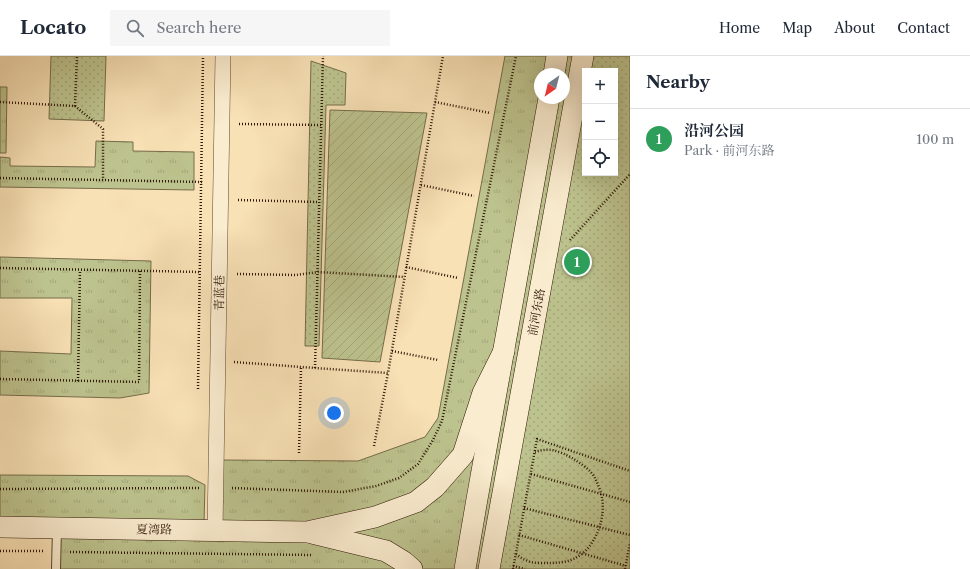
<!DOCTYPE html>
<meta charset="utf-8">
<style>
body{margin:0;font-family:"Libre Caslon Text","Noto Serif SC",serif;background:#f6f6f7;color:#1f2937}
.controls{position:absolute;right:12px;top:12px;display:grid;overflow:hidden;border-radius:0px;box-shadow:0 4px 16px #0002}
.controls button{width:36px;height:36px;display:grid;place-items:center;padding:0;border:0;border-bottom:1px solid #e0e1e3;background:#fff;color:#1f2937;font:20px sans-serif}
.compass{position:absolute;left:534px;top:12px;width:36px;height:36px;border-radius:50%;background:#fff;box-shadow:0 4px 16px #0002;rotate:215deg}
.you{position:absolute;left:334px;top:357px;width:14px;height:14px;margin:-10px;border:3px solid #fff;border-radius:50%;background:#1a73e8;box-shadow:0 0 0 6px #1a73e833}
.badge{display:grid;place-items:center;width:26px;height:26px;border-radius:50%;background:#0b8043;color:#fff;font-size:13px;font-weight:700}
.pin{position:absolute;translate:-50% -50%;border:2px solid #fff;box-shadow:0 1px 4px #0006}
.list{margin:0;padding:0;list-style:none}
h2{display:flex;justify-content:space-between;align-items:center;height:52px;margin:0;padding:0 16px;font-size:17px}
h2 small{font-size:13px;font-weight:400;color:#747a83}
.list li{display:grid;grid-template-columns:26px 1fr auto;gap:12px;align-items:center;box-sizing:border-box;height:60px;padding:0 16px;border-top:1px solid #e0e1e3}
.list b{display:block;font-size:15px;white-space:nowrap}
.list p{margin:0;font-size:13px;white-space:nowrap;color:#747a83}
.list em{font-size:13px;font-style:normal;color:#747a83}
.icon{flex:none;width:22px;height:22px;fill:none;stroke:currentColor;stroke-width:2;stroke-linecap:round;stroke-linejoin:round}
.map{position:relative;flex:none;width:630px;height:513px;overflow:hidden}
header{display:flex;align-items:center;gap:24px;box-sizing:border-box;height:56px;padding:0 20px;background:#fff;border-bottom:1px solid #e0e1e3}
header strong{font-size:19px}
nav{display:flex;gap:22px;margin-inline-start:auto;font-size:14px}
.search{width:280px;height:36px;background:#f6f6f7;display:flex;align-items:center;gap:10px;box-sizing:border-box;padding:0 14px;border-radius:0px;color:#747a83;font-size:15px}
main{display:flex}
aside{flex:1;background:#fff}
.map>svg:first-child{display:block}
.grass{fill:url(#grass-tufts);stroke:#766c4a}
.park{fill:url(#park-dots);stroke:#766c4a;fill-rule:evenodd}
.garden{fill:url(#garden-furrows);stroke:#766c4a}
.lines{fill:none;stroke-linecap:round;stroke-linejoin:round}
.lane-casing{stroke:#604931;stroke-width:10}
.street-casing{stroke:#604931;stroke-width:16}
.secondary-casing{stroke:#2e1605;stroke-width:22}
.path{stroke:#2e1605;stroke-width:2.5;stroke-dasharray:1 2;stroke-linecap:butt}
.lane{stroke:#faeccf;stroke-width:8}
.street{stroke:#faeccf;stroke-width:15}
.secondary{stroke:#faeccf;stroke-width:21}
.labels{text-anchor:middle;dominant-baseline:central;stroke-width:3.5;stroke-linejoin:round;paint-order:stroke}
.street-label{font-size:12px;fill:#2e1605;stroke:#faeccf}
</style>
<header>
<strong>Locato</strong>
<div class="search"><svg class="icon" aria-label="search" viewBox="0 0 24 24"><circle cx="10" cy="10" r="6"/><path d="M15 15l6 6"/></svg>Search here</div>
<nav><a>Home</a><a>Map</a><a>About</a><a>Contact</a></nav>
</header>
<main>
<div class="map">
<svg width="630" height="513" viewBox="0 0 630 513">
<defs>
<pattern id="grass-tufts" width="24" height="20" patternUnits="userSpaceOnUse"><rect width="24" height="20" fill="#bdc38e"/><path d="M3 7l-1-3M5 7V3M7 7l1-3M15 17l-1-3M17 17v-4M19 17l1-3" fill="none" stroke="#a3a779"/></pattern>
<pattern id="park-dots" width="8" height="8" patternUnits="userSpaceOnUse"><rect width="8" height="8" fill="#bdc38e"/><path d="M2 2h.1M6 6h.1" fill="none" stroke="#a3a779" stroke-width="1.8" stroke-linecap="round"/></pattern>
<pattern id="garden-furrows" width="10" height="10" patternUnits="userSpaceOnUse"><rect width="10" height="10" fill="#bdc38e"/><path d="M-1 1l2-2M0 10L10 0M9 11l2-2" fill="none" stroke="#a3a779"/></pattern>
</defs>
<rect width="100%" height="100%" fill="#f8e1b5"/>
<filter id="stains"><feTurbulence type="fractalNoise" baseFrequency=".005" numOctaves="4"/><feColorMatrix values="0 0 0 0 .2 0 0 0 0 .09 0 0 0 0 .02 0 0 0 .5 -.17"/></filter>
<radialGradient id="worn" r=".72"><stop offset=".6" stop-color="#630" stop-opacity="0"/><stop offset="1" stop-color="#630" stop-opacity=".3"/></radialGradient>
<g class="grass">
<polygon points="505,0 552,0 548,18 540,18 540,42 497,293 458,398 410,441 306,470 221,469 221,404 358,405 425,381 438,362"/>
<polygon points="0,31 7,31 6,97 0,97"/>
<polygon points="96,85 133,86 133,95 194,96 194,134 0,131 0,101 10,102 10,110 95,111"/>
<polygon points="0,201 151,205 149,337 120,342 0,339 0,295 71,298 72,242 0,242"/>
<polygon points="465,401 481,402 463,513 415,513 318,476 375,465"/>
<polygon points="0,419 188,420 205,429 204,468 0,465"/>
<polygon points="58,473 308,478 407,513 58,513"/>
</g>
<g class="park">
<polygon points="51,0 106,0 104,65 49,63"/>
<path d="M561,0H630V513H472L553,42H564V18ZM585,15H615V117H585Z"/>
<polygon points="311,5 346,17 345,49 326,49 319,290 305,290"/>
</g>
<polygon class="garden" points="330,54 427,57 380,306 322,302"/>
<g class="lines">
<g class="lane-casing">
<polyline id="lane" points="56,513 57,472"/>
</g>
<g class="street-casing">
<polyline id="street" points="215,474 223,0"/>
</g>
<g class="secondary-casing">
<g id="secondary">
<polyline points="554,18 557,0"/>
<polyline points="0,471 307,476 375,461 416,446 435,431 463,399 483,337 504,295"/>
<polyline points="312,477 386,495 404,506 412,513"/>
<polyline points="465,513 477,443 549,42"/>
<polyline points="489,513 583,0"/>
</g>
</g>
<g class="path">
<polyline points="0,46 75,50 77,0"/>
<polyline points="435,46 490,57"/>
<polyline points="75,50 103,73 103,124"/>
<polyline points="239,68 321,69"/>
<polyline points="0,122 203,126"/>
<polyline points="421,129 474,140"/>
<polyline points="238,144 319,146"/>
<polyline points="570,184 630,118"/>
<polyline points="406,211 458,222"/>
<polyline points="0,212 201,216"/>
<polyline points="237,218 296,219 318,216 404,221"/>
<polyline points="392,295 438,304"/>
<polyline points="234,306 315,312 388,317 443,0"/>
<polyline points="315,312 323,0"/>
<polyline points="0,323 139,326 140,215"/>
<polyline points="78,325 80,214"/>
<polyline points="198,333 203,0"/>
<polyline points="374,390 388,317"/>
<polyline points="299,397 301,311"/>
<polyline points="531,418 630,446"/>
<polyline points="232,432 343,436 376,430 399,422 418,408 433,384 442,365 516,0"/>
<polyline points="0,433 199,432"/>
<polyline points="524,452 630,479"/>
<polyline points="519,479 626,510"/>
<polyline points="0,495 43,495"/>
<polyline points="70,496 313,499"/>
<path d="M516,498C519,500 522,503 526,504C533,508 543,507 550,507C559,507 569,506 577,501C595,492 606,462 602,442C601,436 598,428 595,422C591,414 580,407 572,402C559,395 550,391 535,396"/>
<polyline points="513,510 525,513"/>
<polyline points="513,513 537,383 630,415"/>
<polyline points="625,513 630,487"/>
</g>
<use href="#lane" class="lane"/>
<use href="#street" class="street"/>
<use href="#secondary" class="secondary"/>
</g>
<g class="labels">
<g class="street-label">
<text transform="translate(219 237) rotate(-89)">青蓝巷</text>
<text transform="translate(536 256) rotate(-80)">前河东路</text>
<text transform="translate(154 473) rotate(1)">夏湾路</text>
</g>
</g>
<rect width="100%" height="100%" filter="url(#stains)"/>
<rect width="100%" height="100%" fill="url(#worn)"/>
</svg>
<div class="controls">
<button>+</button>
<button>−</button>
<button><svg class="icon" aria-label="locate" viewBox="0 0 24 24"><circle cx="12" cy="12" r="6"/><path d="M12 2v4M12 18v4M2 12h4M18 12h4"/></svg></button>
</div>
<svg class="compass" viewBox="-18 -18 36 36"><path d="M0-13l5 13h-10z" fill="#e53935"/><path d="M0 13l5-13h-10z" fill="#747a83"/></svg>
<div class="you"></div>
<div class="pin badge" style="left:577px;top:206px;background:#2e9e5b">1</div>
</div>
<aside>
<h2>Nearby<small></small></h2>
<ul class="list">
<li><span class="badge" style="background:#2e9e5b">1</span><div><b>沿河公园</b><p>Park · 前河东路</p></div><em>100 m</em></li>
</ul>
</aside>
</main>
